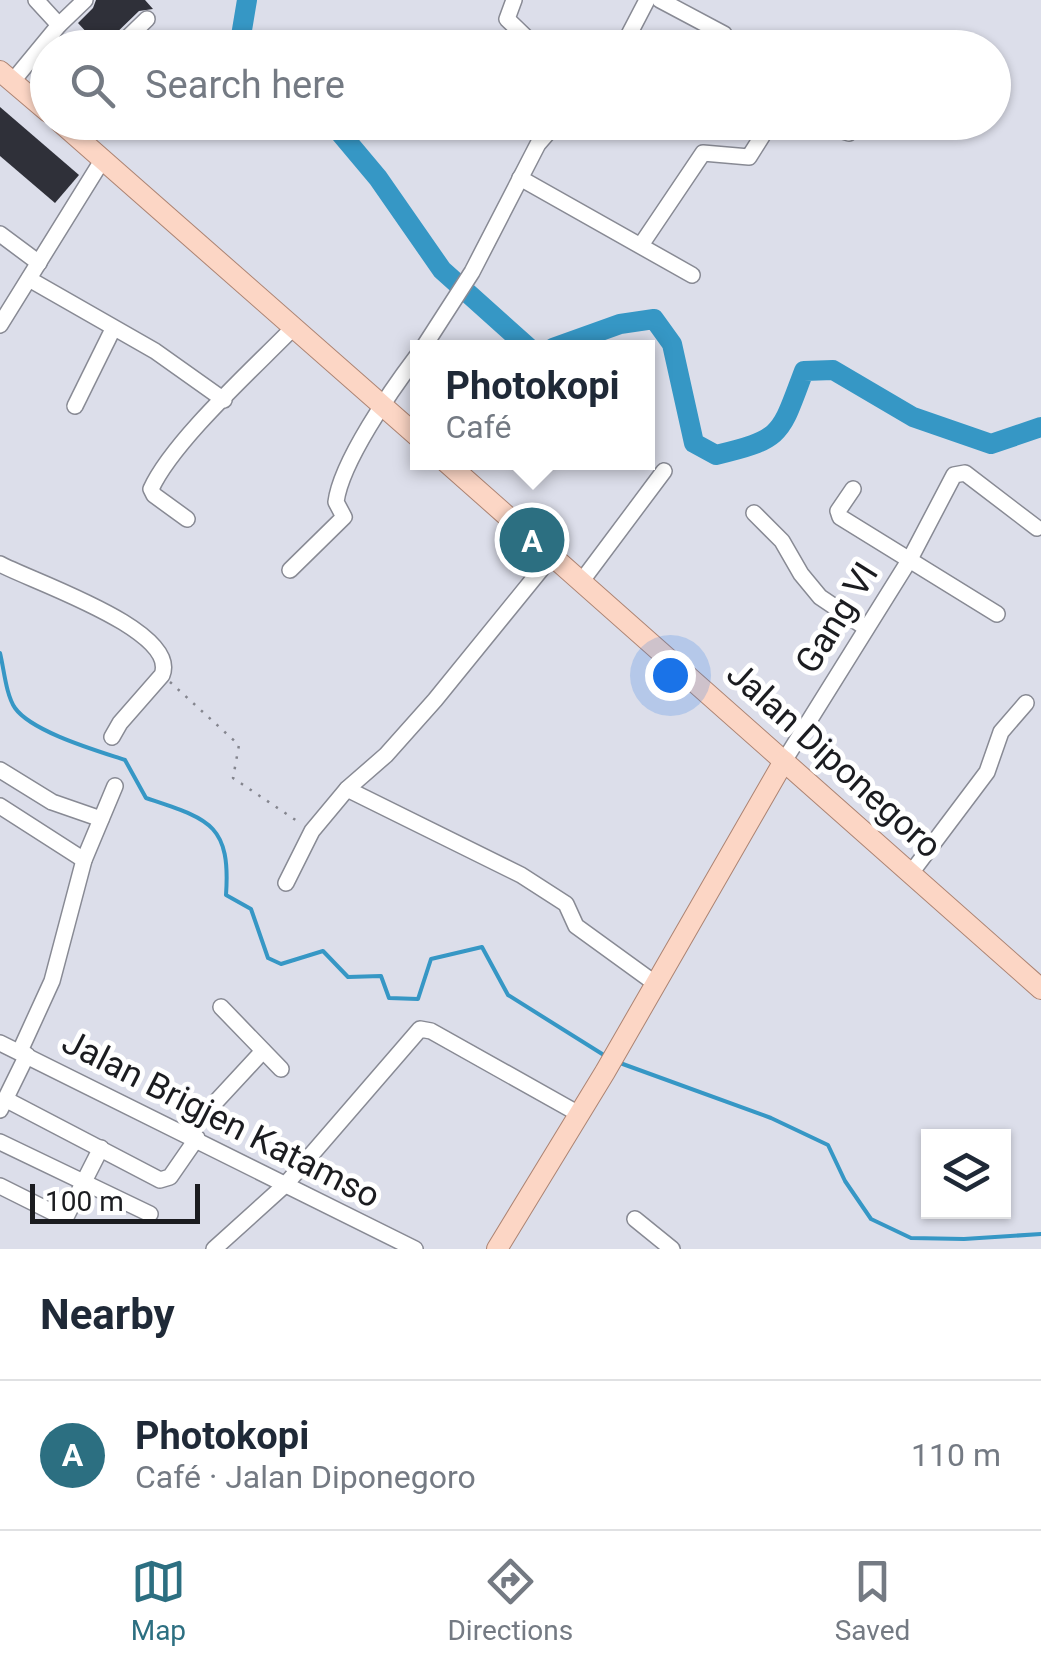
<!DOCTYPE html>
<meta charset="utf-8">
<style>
body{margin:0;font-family:Roboto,sans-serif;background:#f2f2f3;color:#1f2937}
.controls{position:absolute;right:30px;bottom:30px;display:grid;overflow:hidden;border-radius:0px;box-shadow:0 2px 8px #0004}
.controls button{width:90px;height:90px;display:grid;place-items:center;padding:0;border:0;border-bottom:2px solid #e0e1e3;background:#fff;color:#1f2937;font:50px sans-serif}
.scale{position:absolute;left:30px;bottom:25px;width:170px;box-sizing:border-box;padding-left:10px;border:5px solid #1b1c20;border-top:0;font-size:28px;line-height:35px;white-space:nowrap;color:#1b1c20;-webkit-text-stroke:8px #fff;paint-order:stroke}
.you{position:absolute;left:670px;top:675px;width:35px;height:35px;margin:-25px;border:8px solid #fff;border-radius:50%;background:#1a73e8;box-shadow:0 0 0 15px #1a73e833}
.badge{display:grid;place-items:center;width:65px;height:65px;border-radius:50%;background:#2c6f81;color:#fff;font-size:32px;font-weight:700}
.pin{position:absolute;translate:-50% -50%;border:5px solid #fff;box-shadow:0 2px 10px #0006}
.popup{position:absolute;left:410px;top:340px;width:245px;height:130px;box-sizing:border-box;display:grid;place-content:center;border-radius:0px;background:#fff;filter:drop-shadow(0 2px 8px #0005);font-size:32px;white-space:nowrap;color:#747a83}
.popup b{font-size:38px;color:#1f2937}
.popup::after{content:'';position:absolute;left:50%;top:100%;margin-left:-20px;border:20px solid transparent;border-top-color:#fff}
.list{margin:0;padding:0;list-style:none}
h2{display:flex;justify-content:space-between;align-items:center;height:130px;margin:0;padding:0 40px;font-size:42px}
h2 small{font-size:32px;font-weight:400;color:#747a83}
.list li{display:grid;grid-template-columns:65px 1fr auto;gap:30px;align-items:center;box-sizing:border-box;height:150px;padding:0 40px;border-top:2px solid #e0e1e3}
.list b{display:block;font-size:38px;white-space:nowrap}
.list p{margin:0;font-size:32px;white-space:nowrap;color:#747a83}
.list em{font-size:32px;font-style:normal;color:#747a83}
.icon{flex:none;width:55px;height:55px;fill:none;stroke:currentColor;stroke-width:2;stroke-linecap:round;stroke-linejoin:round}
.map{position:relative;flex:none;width:1041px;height:1249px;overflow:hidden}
.search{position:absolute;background:#fff;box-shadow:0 2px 8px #0004;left:30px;right:30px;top:30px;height:110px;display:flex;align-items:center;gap:25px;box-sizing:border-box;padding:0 35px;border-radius:55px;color:#747a83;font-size:38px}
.sheet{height:280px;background:#fff}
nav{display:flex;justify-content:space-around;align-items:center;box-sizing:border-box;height:140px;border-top:2px solid #e0e1e3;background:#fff;font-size:28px;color:#747a83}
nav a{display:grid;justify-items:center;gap:5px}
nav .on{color:#2c6f81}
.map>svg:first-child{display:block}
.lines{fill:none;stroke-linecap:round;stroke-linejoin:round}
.stream{stroke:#3697c5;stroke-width:4}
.river{stroke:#3697c5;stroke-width:20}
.building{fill:#2f3039}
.minor-casing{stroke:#888a94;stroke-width:18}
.major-casing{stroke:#ac8372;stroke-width:22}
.path{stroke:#84858e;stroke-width:2.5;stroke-dasharray:2.5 8;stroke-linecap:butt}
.minor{stroke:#fff;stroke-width:15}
.major{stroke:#fcd6c5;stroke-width:20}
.labels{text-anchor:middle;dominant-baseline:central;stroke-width:10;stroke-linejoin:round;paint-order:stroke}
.street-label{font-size:35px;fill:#1b1c20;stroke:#fff}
</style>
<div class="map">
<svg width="1041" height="1249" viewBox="0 0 1041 1249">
<rect width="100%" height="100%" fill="#dcdeea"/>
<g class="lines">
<g class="stream">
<path d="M0,653C4,669 6,695 15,708C32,732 98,751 125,760L146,798C208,819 231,823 226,895L251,909L268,958L281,964L323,951L348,977L381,976L389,998L418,999L431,959L482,947L508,995L607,1057"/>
<polyline points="620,1063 771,1118 828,1145 845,1181 871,1219 911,1238 964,1239 1041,1234"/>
</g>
<g class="river">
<polyline points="239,48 247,0"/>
<polyline points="331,122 378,178 442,270 529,348"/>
<path d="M553,348L620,324L654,319L672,344L694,443L716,455C784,439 780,434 804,371L833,370L913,417L991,444L1041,427"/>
</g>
</g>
<g class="building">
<polygon points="96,0 145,0 153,9 139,11 109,40 106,48 101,48 78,23 93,8"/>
<polygon points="0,107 79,175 55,203 0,156"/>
</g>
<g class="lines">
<g class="minor-casing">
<g id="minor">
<polyline points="36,0 59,25"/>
<polyline points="514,0 507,19 537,48"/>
<polyline points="660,0 724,34 733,48"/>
<polyline points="117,48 147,19"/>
<polyline points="622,48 647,0"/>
<polyline points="12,82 59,25 85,0"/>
<polyline points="813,122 849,133"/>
<polyline points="520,178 692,275"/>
<polyline points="0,234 39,263"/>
<polyline points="641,245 703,153 749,157 771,122"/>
<polyline points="29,279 155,351 224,400"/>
<polyline points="0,325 103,159"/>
<polyline points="423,348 472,272 538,144 557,122"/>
<polyline points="75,406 113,329"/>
<polyline points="853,489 838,511 840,517 997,614"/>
<polyline points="754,513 782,541 801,574 820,597 866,628"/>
<path d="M187,519L154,495L151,489C173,441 253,369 292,329"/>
<path d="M0,564C31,581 180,630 162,675L120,723L112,737"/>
<path d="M290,570L344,517L336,502C341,462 392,389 417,356"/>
<polyline points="581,582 664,471"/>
<polyline points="784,761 910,559 954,475 965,473 1037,528"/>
<polyline points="0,770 52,802 101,819"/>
<polyline points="347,789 521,875 566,904 576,926 656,984"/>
<polyline points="0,806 84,860"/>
<polyline points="911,873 987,772 1001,732 1026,703"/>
<polyline points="286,883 312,831 347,789 386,755 435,700 552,556"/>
<polyline points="221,1007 281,1069"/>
<polyline points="0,1043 415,1249"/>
<polyline points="20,1051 52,981 84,860 115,786"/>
<polyline points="5,1099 160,1180 170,1177 197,1138"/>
<polyline points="0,1110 27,1055"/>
<polyline points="187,1133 263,1051"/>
<polyline points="0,1142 150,1214"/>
<polyline points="0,1186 58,1215 67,1215 101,1148"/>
<polyline points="635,1219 672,1249"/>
<polyline points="214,1249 286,1184 420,1029 431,1031 579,1114"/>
</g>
</g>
<g class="major-casing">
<g id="major">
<polyline points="0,71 48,112"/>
<polyline points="60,122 417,436"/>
<polyline points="446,462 1041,989"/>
<polyline points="497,1249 605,1072 784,761"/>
</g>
</g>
<polyline class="path" points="170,682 239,745 233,778 300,823"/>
<use href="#minor" class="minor"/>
<use href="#major" class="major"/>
</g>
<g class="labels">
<g class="street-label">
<text transform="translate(837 618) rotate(-58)">Gang VI</text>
<text transform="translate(834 760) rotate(42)">Jalan Diponegoro</text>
<text transform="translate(221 1119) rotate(27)">Jalan Brigjen Katamso</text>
</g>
</g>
</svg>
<div class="controls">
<button><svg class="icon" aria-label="layers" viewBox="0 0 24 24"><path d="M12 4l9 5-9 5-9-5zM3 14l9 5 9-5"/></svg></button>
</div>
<div class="scale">100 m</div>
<div class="you"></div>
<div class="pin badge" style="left:532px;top:540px">A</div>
<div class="popup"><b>Photokopi</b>Café</div>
<div class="search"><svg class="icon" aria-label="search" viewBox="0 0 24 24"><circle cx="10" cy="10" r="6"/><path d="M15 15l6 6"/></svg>Search here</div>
</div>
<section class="sheet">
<h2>Nearby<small></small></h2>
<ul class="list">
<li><span class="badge">A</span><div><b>Photokopi</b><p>Café · Jalan Diponegoro</p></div><em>110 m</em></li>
</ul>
</section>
<nav>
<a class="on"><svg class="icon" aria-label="map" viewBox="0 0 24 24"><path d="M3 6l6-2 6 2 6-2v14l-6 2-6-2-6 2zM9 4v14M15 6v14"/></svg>Map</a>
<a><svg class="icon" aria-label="directions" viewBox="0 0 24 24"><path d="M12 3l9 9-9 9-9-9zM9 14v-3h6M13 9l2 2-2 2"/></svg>Directions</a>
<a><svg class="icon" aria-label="saved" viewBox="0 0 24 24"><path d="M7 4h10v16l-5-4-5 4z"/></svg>Saved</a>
</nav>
